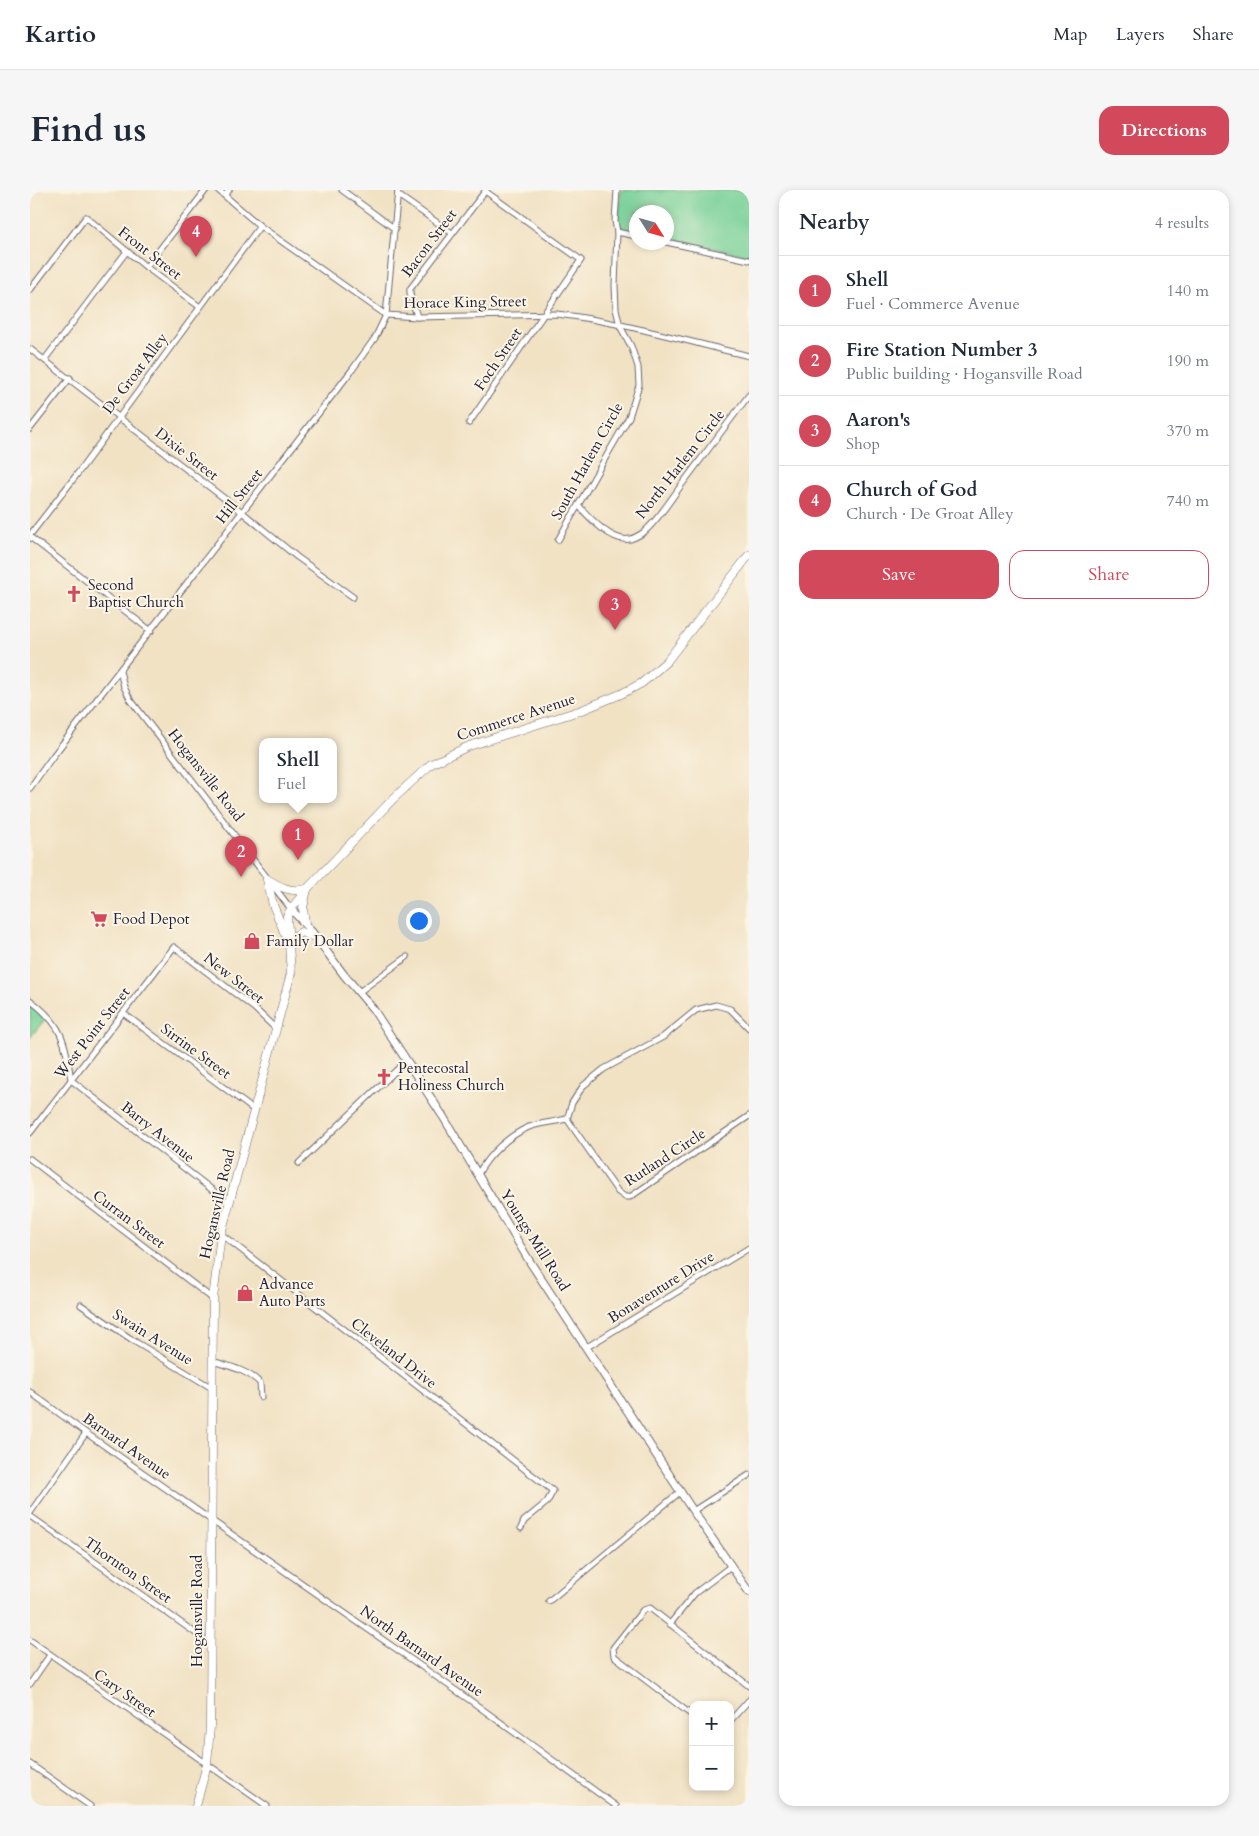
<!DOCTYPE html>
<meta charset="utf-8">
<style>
body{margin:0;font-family:Cardo,serif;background:#f6f6f7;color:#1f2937}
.controls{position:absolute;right:15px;bottom:15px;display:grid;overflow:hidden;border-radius:10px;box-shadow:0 2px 8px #0003}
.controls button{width:45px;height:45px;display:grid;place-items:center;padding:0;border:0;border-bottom:1px solid #e0e1e3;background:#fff;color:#1f2937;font:25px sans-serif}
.compass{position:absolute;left:599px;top:15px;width:45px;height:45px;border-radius:50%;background:#fff;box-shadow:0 2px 8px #0003;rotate:127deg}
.you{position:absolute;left:388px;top:730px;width:18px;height:18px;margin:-12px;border:4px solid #fff;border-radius:50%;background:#1a73e8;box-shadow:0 0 0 8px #1a73e833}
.badge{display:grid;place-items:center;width:32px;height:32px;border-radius:50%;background:#d1495b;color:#fff;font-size:16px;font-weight:700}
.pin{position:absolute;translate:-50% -41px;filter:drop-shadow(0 1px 2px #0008)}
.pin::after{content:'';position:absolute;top:26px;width:18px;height:15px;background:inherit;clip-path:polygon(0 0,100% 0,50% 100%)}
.popup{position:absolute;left:229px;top:548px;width:78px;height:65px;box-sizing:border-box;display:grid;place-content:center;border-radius:10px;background:#fff;filter:drop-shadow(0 1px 4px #0005);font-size:16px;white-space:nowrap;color:#747a83}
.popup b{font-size:19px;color:#1f2937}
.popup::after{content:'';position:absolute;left:50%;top:100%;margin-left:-10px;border:10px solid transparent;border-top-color:#fff}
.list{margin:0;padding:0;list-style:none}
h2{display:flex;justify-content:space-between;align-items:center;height:65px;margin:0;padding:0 20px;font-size:21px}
h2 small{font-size:16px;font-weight:400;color:#747a83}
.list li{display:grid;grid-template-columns:32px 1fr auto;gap:15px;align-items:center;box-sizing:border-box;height:70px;padding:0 20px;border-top:1px solid #e0e1e3}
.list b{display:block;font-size:19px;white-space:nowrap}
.list p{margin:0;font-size:16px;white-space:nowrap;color:#747a83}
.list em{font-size:16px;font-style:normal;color:#747a83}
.actions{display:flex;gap:10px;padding:15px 20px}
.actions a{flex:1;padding:11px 0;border:1px solid #d1495b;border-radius:15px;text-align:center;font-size:18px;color:#d1495b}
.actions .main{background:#d1495b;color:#fff}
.map{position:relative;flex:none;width:719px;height:1616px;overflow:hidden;border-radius:15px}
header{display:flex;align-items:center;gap:30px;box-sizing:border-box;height:70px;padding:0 25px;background:#fff;border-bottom:1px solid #e0e1e3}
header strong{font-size:24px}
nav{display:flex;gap:28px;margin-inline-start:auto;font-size:18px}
.intro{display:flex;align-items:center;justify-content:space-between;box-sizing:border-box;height:120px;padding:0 30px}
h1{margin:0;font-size:35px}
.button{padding:12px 22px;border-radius:15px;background:#d1495b;color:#fff;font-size:18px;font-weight:700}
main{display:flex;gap:30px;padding:0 30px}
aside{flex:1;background:#fff;border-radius:15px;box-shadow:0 2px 8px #0003}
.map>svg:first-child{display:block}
.green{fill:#76d097;stroke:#4c7969}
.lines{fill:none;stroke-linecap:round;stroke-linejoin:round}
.street-casing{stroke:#6a656b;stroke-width:7}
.secondary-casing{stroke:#6a656b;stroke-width:9}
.primary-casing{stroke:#6a656b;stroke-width:9}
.street{stroke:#fff;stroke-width:5}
.secondary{stroke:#fff;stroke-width:7}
.primary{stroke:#fff;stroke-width:8}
.labels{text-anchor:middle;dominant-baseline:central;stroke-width:4;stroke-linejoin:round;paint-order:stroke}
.street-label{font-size:15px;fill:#22223b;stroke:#fcf5e5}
.poi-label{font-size:15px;fill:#22223b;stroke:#fcf5e5;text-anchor:start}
</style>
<header>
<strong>Kartio</strong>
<nav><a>Map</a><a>Layers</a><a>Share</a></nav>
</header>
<div class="intro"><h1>Find us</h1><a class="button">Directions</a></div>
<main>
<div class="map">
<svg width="719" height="1616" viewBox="0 0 719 1616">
<rect width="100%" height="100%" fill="#fcf5e5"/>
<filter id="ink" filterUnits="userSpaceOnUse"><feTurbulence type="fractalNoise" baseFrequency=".02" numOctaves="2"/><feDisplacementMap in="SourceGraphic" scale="10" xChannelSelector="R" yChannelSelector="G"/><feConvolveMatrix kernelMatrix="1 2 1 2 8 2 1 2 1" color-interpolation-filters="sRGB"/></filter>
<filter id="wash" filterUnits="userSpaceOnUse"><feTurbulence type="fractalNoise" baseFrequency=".0096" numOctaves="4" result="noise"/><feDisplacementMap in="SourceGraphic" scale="20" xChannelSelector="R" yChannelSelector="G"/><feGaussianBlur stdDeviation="1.12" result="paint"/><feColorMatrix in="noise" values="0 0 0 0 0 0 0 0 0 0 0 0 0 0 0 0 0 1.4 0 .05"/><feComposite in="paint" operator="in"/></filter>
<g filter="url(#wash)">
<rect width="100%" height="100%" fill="#f1e2c4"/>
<g class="green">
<polygon points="591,0 719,0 719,66 637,48 636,22 606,22 606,42 591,38 588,32"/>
<polygon points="0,816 16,828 0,848"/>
</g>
</g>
<g filter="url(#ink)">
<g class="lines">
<g class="street-casing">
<g id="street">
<path d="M188,0L230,36L356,125L387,127L527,124C592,132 656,151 719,166"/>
<polyline points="312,0 365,39"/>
<polyline points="368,5 422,43"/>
<polyline points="195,6 199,0"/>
<polyline points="587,42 606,46"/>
<polyline points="636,52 719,70"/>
<polyline points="116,77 176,0"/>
<polyline points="0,100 56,27 116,77 170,117"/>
<path d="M387,127C385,117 379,108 380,99L456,0"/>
<polyline points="0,159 212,322 267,367 323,407"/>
<polyline points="15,169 97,61"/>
<polyline points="439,233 551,70 455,1"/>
<polyline points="0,239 40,188"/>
<path d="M548,315C559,327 582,353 600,349C605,348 611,344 614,342C628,330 639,312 650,297C673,266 696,236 719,205"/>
<polyline points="0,345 45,287 230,36"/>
<polyline points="0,347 121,441"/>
<polyline points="528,350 599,227 609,195 608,177 601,156 590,136 586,119 585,95 587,42 585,31 587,0"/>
<polyline points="90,481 94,497 100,509 261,719"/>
<polyline points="0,598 23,566 322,180 345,148 356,125 368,0"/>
<polyline points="329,802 377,767"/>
<path d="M0,810C33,835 35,851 41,890L199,1013"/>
<polyline points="93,823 224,920"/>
<polyline points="537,929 588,1002 595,1007 600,1007 719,926"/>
<polyline points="0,943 144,757 224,818 246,839"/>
<polyline points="0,969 183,1109"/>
<polyline points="269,973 376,871"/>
<path d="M448,984C459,964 478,946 499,937C510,933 524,932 537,929L542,913L553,896L574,879L633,847L666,820L686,815L700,819L719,838"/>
<polyline points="191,1044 523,1301 517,1312 494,1331 491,1338"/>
<polyline points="51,1115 107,1153 182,1198"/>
<polyline points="557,1157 719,1058"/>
<path d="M182,1171C199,1176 217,1180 230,1193L231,1207"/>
<polyline points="0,1202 56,1243 441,1511 586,1616"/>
<polyline points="663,1321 719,1285"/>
<polyline points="0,1323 56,1243"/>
<polyline points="0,1326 181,1454"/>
<polyline points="519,1411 651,1301"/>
<polyline points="640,1434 665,1403 701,1376"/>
<polyline points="0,1450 237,1616"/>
<polyline points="0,1494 20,1465"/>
<polyline points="663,1526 584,1466 583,1458 613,1420 620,1418 719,1496"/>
<polyline points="700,1531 719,1510"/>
<polyline points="0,1574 60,1616"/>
</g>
</g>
<g class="secondary-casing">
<polyline id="secondary" points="261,719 282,742 314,785 343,819 414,928 500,1072 663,1321 719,1402"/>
</g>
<g class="primary-casing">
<g id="primary">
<polyline points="237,689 243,715 255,744"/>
<path d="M237,689C250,697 261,703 277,699"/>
<polyline points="275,734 273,718 277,699"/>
<polyline points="259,753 262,748 271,742 287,748"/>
<polyline points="166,1616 177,1574 180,1536 183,1109 191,1044 261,783 257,726 261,719 277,699 363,609 401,574 439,556 552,520 591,504 612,493 637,471 719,365"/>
</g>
</g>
<use href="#street" class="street"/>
<use href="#secondary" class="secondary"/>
<use href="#primary" class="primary"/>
</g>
</g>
<defs>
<g id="church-bare" transform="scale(1.35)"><path d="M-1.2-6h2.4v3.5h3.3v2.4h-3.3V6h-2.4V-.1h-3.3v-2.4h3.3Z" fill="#d1495b" stroke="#fcf5e5" stroke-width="2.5" paint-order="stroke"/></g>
<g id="supermarket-bare" transform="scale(1.35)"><path d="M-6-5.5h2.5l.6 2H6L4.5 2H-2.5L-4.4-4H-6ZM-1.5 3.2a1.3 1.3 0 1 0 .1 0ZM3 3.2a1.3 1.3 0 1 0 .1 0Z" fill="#d1495b" stroke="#fcf5e5" stroke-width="2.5" paint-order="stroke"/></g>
<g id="shop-bare" transform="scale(1.35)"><path d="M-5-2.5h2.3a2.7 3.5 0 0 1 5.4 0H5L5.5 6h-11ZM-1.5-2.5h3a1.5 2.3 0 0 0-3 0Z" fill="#d1495b" stroke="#fcf5e5" stroke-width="2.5" paint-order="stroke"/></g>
</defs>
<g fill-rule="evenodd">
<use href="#church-bare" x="44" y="404"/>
<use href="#supermarket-bare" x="69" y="729"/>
<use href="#shop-bare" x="222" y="751"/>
<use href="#church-bare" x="354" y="887"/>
<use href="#shop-bare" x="215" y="1103"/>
</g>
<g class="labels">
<g class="street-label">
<text transform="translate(399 53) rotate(-53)">Bacon Street</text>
<text transform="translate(120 63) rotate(38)">Front Street</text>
<text transform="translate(435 112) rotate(-1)">Horace King Street</text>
<text transform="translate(468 169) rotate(-56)">Foch Street</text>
<text transform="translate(105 183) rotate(-53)">De Groat Alley</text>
<text transform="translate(157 264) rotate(38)">Dixie Street</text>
<text transform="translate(557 271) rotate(-61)">South Harlem Circle</text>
<text transform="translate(650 274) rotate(-52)">North Harlem Circle</text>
<text transform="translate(209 306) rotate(-52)">Hill Street</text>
<text transform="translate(486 527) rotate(-18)">Commerce Avenue</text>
<text transform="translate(176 585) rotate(52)">Hogansville Road</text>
<text transform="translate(204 788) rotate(38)">New Street</text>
<text transform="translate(62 843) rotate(-52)">West Point Street</text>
<text transform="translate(166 861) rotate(36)">Sirrine Street</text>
<text transform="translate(128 942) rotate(38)">Barry Avenue</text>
<text transform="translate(635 967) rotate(-33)">Rutland Circle</text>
<text transform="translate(187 1014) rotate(-77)">Hogansville Road</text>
<text transform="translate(99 1029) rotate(37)">Curran Street</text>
<text transform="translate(505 1050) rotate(58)">Youngs Mill Road</text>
<text transform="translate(631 1097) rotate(-32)">Bonaventure Drive</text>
<text transform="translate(123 1147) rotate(32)">Swain Avenue</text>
<text transform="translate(364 1163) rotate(38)">Cleveland Drive</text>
<text transform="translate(97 1256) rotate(35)">Barnard Avenue</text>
<text transform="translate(98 1380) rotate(35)">Thornton Street</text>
<text transform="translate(167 1421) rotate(-90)">Hogansville Road</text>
<text transform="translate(392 1461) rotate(35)">North Barnard Avenue</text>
<text transform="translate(95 1503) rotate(35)">Cary Street</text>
</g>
<g class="poi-label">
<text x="58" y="395">Second<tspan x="58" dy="17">Baptist Church</tspan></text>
<text x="83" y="729">Food Depot</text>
<text x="236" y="751">Family Dollar</text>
<text x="368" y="878">Pentecostal<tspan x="368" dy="17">Holiness Church</tspan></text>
<text x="229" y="1094">Advance<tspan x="229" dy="17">Auto Parts</tspan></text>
</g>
</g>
</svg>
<div class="controls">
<button>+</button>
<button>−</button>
</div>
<svg class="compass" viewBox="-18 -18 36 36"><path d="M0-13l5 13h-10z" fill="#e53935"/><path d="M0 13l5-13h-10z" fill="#747a83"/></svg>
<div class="you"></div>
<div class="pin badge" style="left:268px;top:670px">1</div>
<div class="popup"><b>Shell</b>Fuel</div>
<div class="pin badge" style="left:211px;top:687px">2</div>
<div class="pin badge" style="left:585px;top:440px">3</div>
<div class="pin badge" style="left:166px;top:67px">4</div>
</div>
<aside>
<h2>Nearby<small>4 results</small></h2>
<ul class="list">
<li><span class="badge">1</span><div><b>Shell</b><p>Fuel · Commerce Avenue</p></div><em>140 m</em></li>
<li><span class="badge">2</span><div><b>Fire Station Number 3</b><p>Public building · Hogansville Road</p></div><em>190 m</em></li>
<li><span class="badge">3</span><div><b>Aaron's</b><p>Shop</p></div><em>370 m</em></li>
<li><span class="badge">4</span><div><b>Church of God</b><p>Church · De Groat Alley</p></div><em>740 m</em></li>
</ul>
<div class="actions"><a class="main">Save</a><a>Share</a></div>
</aside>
</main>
